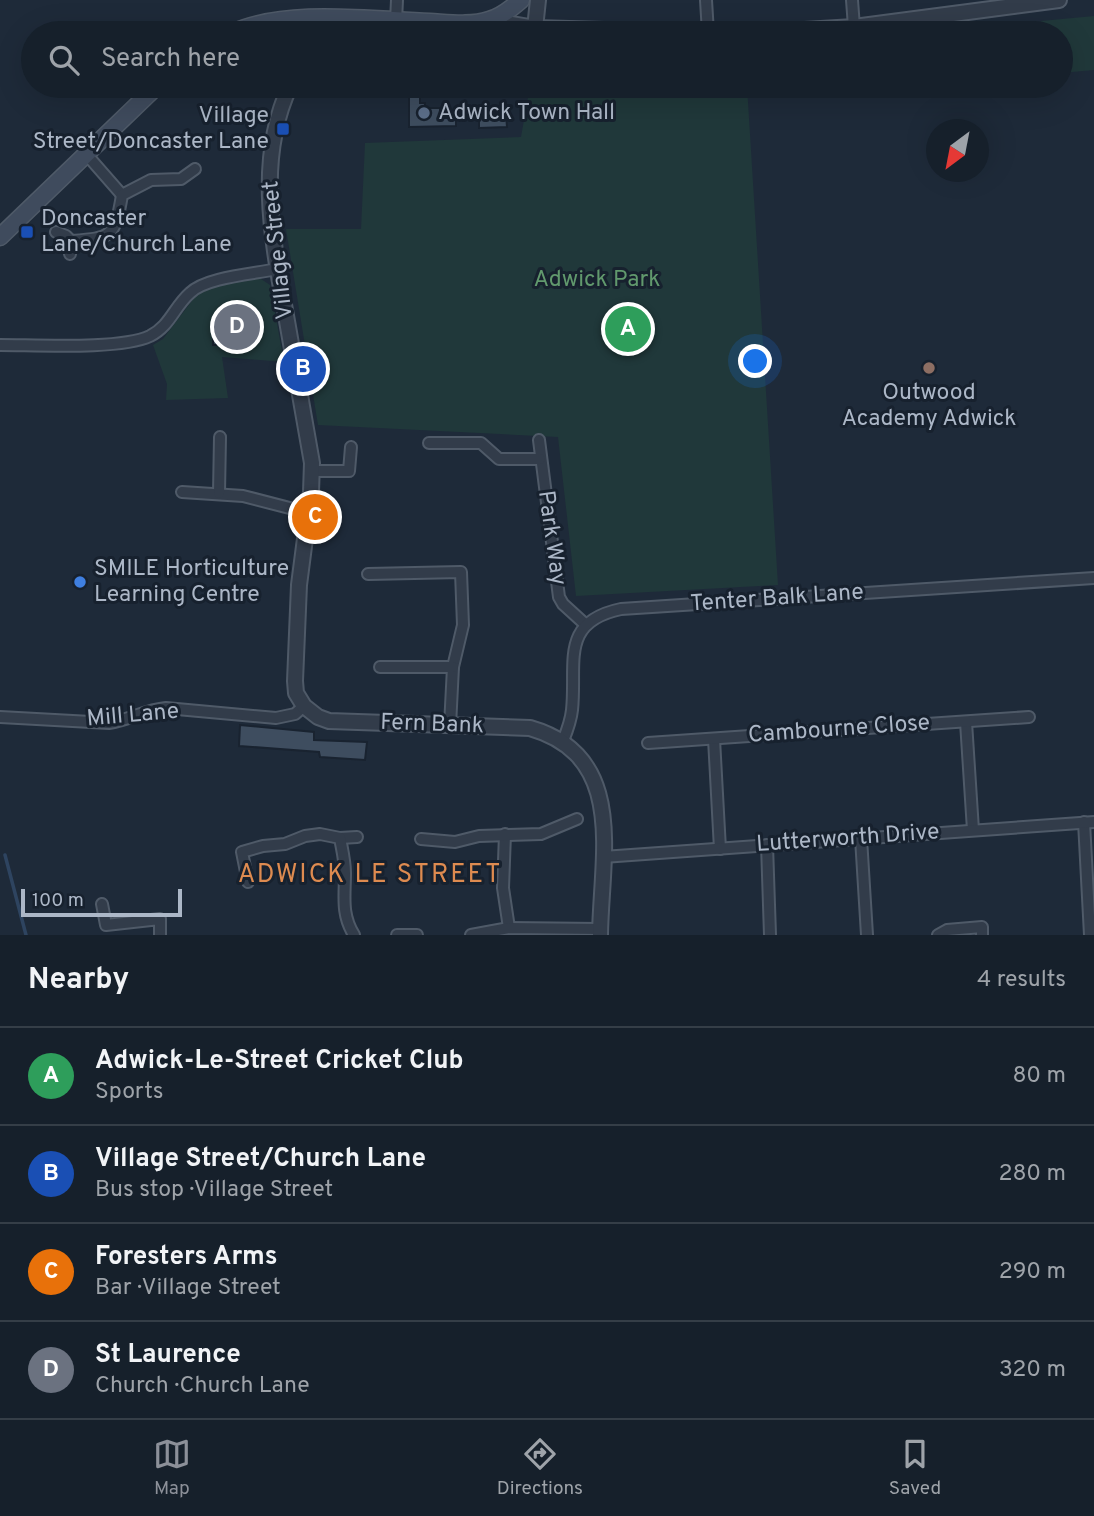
<!DOCTYPE html>
<meta charset="utf-8">
<style>
body{margin:0;font-family:Overpass,sans-serif;background:#232d37;color:#f1f3f6}
.compass{position:absolute;left:926px;top:119px;width:63px;height:63px;border-radius:50%;background:#16202b;box-shadow:0 7px 28px #0002;rotate:212deg}
.scale{position:absolute;left:21px;bottom:18px;width:161px;box-sizing:border-box;padding-left:7px;border:4px solid #acb7c7;border-top:0;font-size:19px;line-height:24px;white-space:nowrap;color:#acb7c7;-webkit-text-stroke:5px #17212e;paint-order:stroke}
.you{position:absolute;left:756px;top:362px;width:24px;height:24px;margin:-18px;border:5px solid #fff;border-radius:50%;background:#1a73e8;box-shadow:0 0 0 10px #1a73e833}
.badge{display:grid;place-items:center;width:46px;height:46px;border-radius:50%;background:#8c9099;color:#fff;font-size:23px;font-weight:700}
.pin{position:absolute;translate:-50% -50%;border:4px solid #fff;box-shadow:0 2px 7px #0006}
.list{margin:0;padding:0;list-style:none}
h2{display:flex;justify-content:space-between;align-items:center;height:91px;margin:0;padding:0 28px;font-size:30px}
h2 small{font-size:23px;font-weight:400;color:#9ea3a9}
.list li{display:grid;grid-template-columns:46px 1fr auto;gap:21px;align-items:center;box-sizing:border-box;height:98px;padding:0 28px;border-top:2px solid #353e47}
.list b{display:block;font-size:26px;white-space:nowrap}
.list p{margin:0;font-size:23px;white-space:nowrap;color:#9ea3a9}
.list em{font-size:23px;font-style:normal;color:#9ea3a9}
.icon{flex:none;width:38px;height:38px;fill:none;stroke:currentColor;stroke-width:2;stroke-linecap:round;stroke-linejoin:round}
.map{position:relative;flex:none;width:1094px;height:935px;overflow:hidden}
.search{position:absolute;background:#16202b;box-shadow:0 7px 28px #0002;left:21px;right:21px;top:21px;height:77px;display:flex;align-items:center;gap:18px;box-sizing:border-box;padding:0 24px;border-radius:38px;color:#9ea3a9;font-size:26px}
.sheet{height:483px;background:#16202b}
nav{display:flex;justify-content:space-around;align-items:center;box-sizing:border-box;height:98px;border-top:2px solid #353e47;background:#16202b;font-size:19px;color:#9ea3a9}
nav a{display:grid;justify-items:center;gap:4px}
nav .on{color:#8c9099}
.map>svg:first-child{display:block}
.green{fill:#20383a}
.lines{fill:none;stroke-linecap:round;stroke-linejoin:round}
.stream{stroke:#2e4460;stroke-width:3.5}
.building{fill:#3e4d5f;stroke:#192330;stroke-width:2}
.minor-casing{stroke:#4f5a68;stroke-width:14}
.tertiary-casing{stroke:#4f5a68;stroke-width:18}
.secondary-casing{stroke:#4f5a68;stroke-width:19}
.minor{stroke:#323c4a;stroke-width:10}
.tertiary{stroke:#323c4a;stroke-width:14}
.secondary{stroke:#3f4b5d;stroke-width:16}
.service-dot{fill:#5c6f8a;stroke:#17212e;stroke-width:2.5}
.transit-dot{fill:#1a4fb4;stroke:#17212e;stroke-width:2.5}
.education-dot{fill:#8d6e63;stroke:#17212e;stroke-width:2.5}
.shop-dot{fill:#3f7fe0;stroke:#17212e;stroke-width:2.5}
.labels{text-anchor:middle;dominant-baseline:central;stroke-width:6;stroke-linejoin:round;paint-order:stroke}
.poi-label{font-size:23px;fill:#acb7c7;stroke:#17212e;text-anchor:start}
.street-label{font-size:23px;fill:#acb7c7;stroke:#17212e}
.park-label{font-size:23px;fill:#61996d;stroke:#17212e}
.quarter-label{font-size:26px;letter-spacing:2px;fill:#de8b50;stroke:#17212e}
</style>
<div class="map">
<svg width="1094" height="935" viewBox="0 0 1094 935">
<rect width="100%" height="100%" fill="#1e2a39"/>
<g class="green">
<polygon points="1094,16 1094,70 1061,73 1061,33 1042,33 1041,21"/>
<polygon points="530,86 747,86 778,585 576,596 558,437 318,425 286,229 361,229 365,143 521,137"/>
<polygon points="251,279 261,279 270,285 284,362 222,357 228,398 166,400 167,384 153,345 163,339 200,290"/>
</g>
<g class="lines">
<polyline class="stream" points="5,855 26,935"/>
</g>
<g class="building">
<polygon points="409,95 420,95 420,103 425,103 425,108 440,108 440,118 456,118 456,126 409,127"/>
<polygon points="506,114 507,127 479,128 479,115"/>
<polygon points="213,321 262,321 262,334 251,334 251,345 213,345"/>
<polygon points="319,504 328,505 324,530 316,529"/>
<polygon points="240,725 314,732 314,740 367,742 365,760 320,757 319,752 239,746"/>
</g>
<g class="lines">
<g class="minor-casing">
<g id="minor">
<polyline points="706,0 708,33"/>
<polyline points="852,0 854,27"/>
<polyline points="396,21 397,0"/>
<polyline points="87,155 122,195"/>
<polyline points="56,232 66,236 71,241 70,254"/>
<path d="M71,241C111,238 115,238 122,195L151,180L181,179L195,169"/>
<path d="M0,345C37,345 120,350 150,336C170,326 174,307 190,293C206,277 255,274 277,269"/>
<polyline points="539,440 559,597 563,604 586,625"/>
<polyline points="429,443 481,443 499,459 540,459"/>
<polyline points="312,471 349,471 351,447"/>
<polyline points="182,492 243,496 309,513"/>
<polyline points="219,493 220,437"/>
<polyline points="368,574 461,572 463,625 453,667 450,726"/>
<polyline points="380,667 453,667"/>
<path d="M0,717L109,723C129,720 145,710 166,708L276,718L295,714L304,706"/>
<polyline points="966,722 973,830"/>
<polyline points="714,739 720,849"/>
<path d="M563,741C567,731 571,720 572,710C577,663 559,622 621,609L1094,578"/>
<polyline points="648,743 1029,717"/>
<polyline points="1084,822 1090,935"/>
<polyline points="505,834 503,888 509,928"/>
<polyline points="340,838 357,837"/>
<polyline points="861,838 867,935"/>
<polyline points="421,839 455,842 479,836 541,834 577,819"/>
<polyline points="767,845 770,935"/>
<polyline points="603,857 1094,822"/>
<path d="M248,882L242,852L263,846L285,844L305,836L320,834L340,838C342,849 345,861 345,873C345,896 341,914 354,935"/>
<polyline points="102,904 106,925 160,919 160,935"/>
<polyline points="397,935 417,935"/>
<polyline points="471,935 509,928 600,929"/>
<polyline points="938,935 947,930 982,927 982,935"/>
</g>
</g>
<g class="tertiary-casing">
<g id="tertiary">
<polyline points="308,19 309,33"/>
<polyline points="489,20 535,28 708,33 788,31 854,27 1059,0"/>
<polyline points="535,28 538,0"/>
<path d="M290,86C255,160 273,244 287,321C295,369 304,416 312,463L311,492L299,585L295,681L296,693L304,706L318,717L329,721L530,728C628,756 601,856 600,935"/>
</g>
</g>
<g class="secondary-casing">
<g id="secondary">
<path d="M232,33C286,8 371,20 430,22C449,23 471,26 489,20C501,17 512,8 521,0"/>
<polyline points="0,237 157,86"/>
</g>
</g>
<use href="#minor" class="minor"/>
<use href="#tertiary" class="tertiary"/>
<use href="#secondary" class="secondary"/>
</g>
<circle class="service-dot" cx="424" cy="113" r="7"/>
<g class="transit-dot">
<rect x="276" y="122" width="14" height="14" rx="3.5"/>
<rect x="20" y="225" width="14" height="14" rx="3.5"/>
</g>
<circle class="education-dot" cx="929" cy="368" r="7"/>
<circle class="shop-dot" cx="80" cy="582" r="7"/>
<g class="labels">
<g class="poi-label">
<text x="438" y="113">Adwick Town Hall</text>
<text x="269" y="116" text-anchor="end">Village<tspan x="269" dy="26">Street/Doncaster Lane</tspan></text>
<text x="41" y="219">Doncaster<tspan x="41" dy="26">Lane/Church Lane</tspan></text>
<text x="929" y="393" text-anchor="middle">Outwood<tspan x="929" dy="26">Academy Adwick</tspan></text>
<text x="94" y="569">SMILE Horticulture<tspan x="94" dy="26">Learning Centre</tspan></text>
</g>
<g class="street-label">
<text transform="translate(279 250) rotate(-96)">Village Street</text>
<text transform="translate(551 538) rotate(82)">Park Way</text>
<text transform="translate(777 599) rotate(-4)">Tenter Balk Lane</text>
<text transform="translate(133 716) rotate(-5)">Mill Lane</text>
<text transform="translate(432 725) rotate(2)">Fern Bank</text>
<text transform="translate(839 730) rotate(-4)">Cambourne Close</text>
<text transform="translate(848 839) rotate(-4)">Lutterworth Drive</text>
</g>
<g class="park-label">
<text x="597" y="280">Adwick Park</text>
</g>
<g class="quarter-label">
<text x="370" y="875">ADWICK LE STREET</text>
</g>
</g>
</svg>
<svg class="compass" viewBox="-18 -18 36 36"><path d="M0-13l5 13h-10z" fill="#e53935"/><path d="M0 13l5-13h-10z" fill="#9ea3a9"/></svg>
<div class="scale">100 m</div>
<div class="you"></div>
<div class="pin badge" style="left:628px;top:329px;background:#2e9e5b">A</div>
<div class="pin badge" style="left:303px;top:369px;background:#1a4fb4">B</div>
<div class="pin badge" style="left:315px;top:517px;background:#e8710a">C</div>
<div class="pin badge" style="left:237px;top:327px;background:#6b7280">D</div>
<div class="search"><svg class="icon" aria-label="search" viewBox="0 0 24 24"><circle cx="10" cy="10" r="6"/><path d="M15 15l6 6"/></svg>Search here</div>
</div>
<section class="sheet">
<h2>Nearby<small>4 results</small></h2>
<ul class="list">
<li><span class="badge" style="background:#2e9e5b">A</span><div><b>Adwick-Le-Street Cricket Club</b><p>Sports</p></div><em>80 m</em></li>
<li><span class="badge" style="background:#1a4fb4">B</span><div><b>Village Street/Church Lane</b><p>Bus stop · Village Street</p></div><em>280 m</em></li>
<li><span class="badge" style="background:#e8710a">C</span><div><b>Foresters Arms</b><p>Bar · Village Street</p></div><em>290 m</em></li>
<li><span class="badge" style="background:#6b7280">D</span><div><b>St Laurence</b><p>Church · Church Lane</p></div><em>320 m</em></li>
</ul>
</section>
<nav>
<a class="on"><svg class="icon" aria-label="map" viewBox="0 0 24 24"><path d="M3 6l6-2 6 2 6-2v14l-6 2-6-2-6 2zM9 4v14M15 6v14"/></svg>Map</a>
<a><svg class="icon" aria-label="directions" viewBox="0 0 24 24"><path d="M12 3l9 9-9 9-9-9zM9 14v-3h6M13 9l2 2-2 2"/></svg>Directions</a>
<a><svg class="icon" aria-label="saved" viewBox="0 0 24 24"><path d="M7 4h10v16l-5-4-5 4z"/></svg>Saved</a>
</nav>
